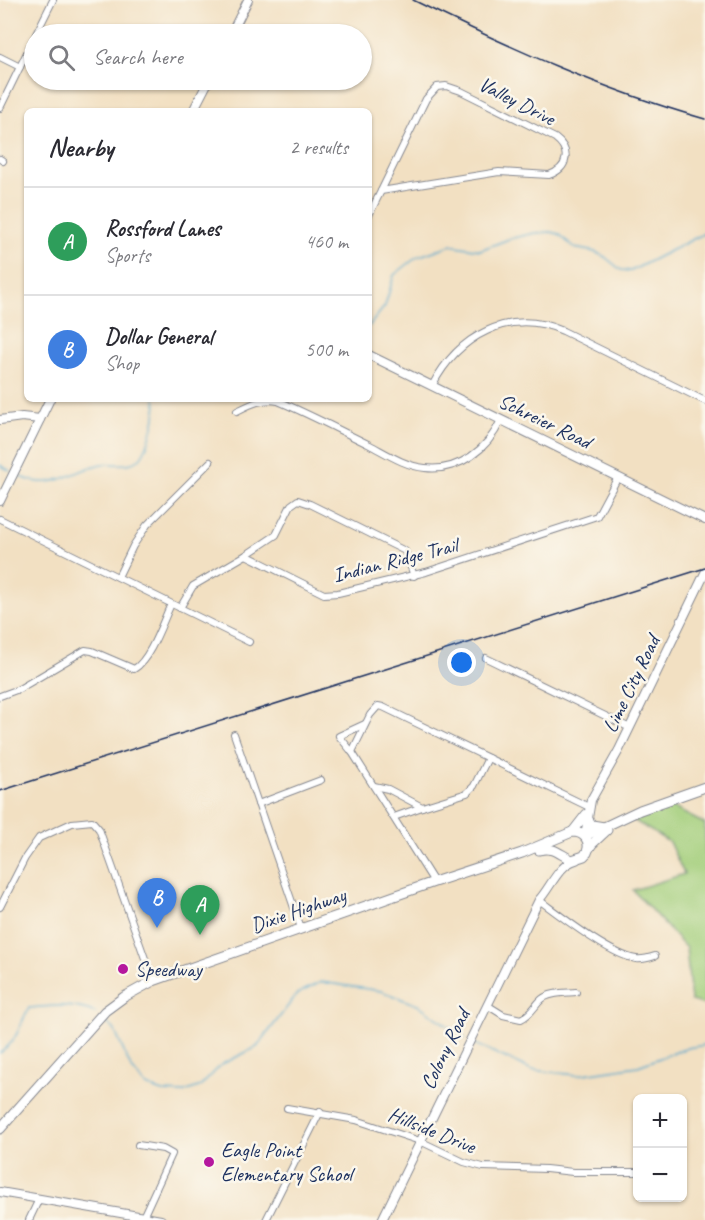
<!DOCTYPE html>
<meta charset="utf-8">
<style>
body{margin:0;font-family:Caveat,sans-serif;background:#f7f7f7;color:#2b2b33}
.controls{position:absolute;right:18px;bottom:18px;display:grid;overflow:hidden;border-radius:9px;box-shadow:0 2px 4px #0004}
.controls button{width:54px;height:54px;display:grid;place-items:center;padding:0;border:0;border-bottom:2px solid #e1e1e2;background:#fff;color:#2b2b33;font:30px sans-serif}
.you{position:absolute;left:462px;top:663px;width:21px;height:21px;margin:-15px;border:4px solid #fff;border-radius:50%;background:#1a73e8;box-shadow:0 0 0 9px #1a73e833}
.badge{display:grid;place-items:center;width:39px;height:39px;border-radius:50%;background:#b5179e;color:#fff;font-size:20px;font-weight:700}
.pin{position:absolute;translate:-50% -50px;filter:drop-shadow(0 2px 3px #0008)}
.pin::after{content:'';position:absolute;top:32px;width:21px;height:18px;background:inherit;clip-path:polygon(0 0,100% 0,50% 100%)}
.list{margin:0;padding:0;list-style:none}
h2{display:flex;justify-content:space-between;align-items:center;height:78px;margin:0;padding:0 24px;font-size:26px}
h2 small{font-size:20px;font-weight:400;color:#7c7c81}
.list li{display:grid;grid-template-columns:39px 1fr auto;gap:18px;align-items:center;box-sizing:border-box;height:108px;padding:0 24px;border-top:2px solid #e1e1e2}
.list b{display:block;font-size:22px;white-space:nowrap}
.list p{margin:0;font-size:20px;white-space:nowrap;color:#7c7c81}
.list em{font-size:20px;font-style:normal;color:#7c7c81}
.icon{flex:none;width:33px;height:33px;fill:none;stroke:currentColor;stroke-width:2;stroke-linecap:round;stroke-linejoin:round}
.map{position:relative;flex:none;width:705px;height:1220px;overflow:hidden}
.search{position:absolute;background:#fff;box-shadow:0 2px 4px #0004;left:24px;top:24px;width:348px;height:66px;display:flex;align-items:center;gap:15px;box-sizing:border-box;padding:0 21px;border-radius:33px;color:#7c7c81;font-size:22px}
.panel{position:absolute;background:#fff;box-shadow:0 2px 4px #0004;left:24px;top:108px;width:348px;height:294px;border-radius:9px}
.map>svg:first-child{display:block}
.green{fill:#a3ce7a;stroke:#5f7e6c;stroke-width:1.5}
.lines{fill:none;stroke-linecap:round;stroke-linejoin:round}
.stream{stroke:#4fa6cc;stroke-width:1.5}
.minor-casing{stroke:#868890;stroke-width:8}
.tertiary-casing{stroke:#868890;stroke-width:10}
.secondary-casing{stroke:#868890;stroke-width:11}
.minor{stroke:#fff;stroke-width:6}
.tertiary{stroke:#fff;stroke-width:8}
.secondary{stroke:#fff;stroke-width:9}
.rail{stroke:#1b2f5e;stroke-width:1.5}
.poi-dot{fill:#b5179e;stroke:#fbf7ec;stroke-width:2}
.labels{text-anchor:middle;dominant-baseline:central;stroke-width:5;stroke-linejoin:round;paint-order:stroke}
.street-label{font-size:21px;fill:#1b2f5e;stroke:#fbf7ec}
.poi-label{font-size:21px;fill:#1b2f5e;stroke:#fbf7ec;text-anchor:start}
</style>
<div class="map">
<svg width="705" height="1220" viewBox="0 0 705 1220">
<rect width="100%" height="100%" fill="#fbf7ec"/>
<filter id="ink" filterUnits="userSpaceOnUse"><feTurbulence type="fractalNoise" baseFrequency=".0167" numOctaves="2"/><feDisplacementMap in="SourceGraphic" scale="12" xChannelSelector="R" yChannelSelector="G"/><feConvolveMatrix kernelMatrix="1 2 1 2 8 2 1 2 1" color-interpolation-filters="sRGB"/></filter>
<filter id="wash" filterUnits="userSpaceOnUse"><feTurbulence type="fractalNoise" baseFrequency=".008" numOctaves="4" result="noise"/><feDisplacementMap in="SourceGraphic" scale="24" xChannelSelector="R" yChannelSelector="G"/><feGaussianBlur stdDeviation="1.35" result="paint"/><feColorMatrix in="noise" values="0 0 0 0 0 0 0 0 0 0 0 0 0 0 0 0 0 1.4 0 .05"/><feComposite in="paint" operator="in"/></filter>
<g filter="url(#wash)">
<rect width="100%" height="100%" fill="#f2e0c2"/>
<polygon class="green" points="670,806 705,824 705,1005 691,1001 686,948 633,890 684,874 669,842 633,820"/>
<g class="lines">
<g class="stream">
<polyline points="369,326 385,306 394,275 417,257 451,245 480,250 509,239 535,233 551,232 559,234 574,248 595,252 605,257 621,270 631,271 705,233"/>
<polyline points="0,465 10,471"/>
<path d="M17,475C27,480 37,483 48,482C67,480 83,468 101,464C113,462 127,468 138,460C148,452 159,412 155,399"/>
<polyline points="103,1020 114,1029 131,1068 146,1086 163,1092 182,1093 201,1086 222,1064 257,1047 297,994 321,982 381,991 420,1006 465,1038"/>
<polyline points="473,1043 532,1070 577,1075 638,1066 687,1048 705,1045"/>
<path d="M0,1053C19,1039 18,1027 29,1008C55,1006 72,1003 96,1013"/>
</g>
</g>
</g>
<g filter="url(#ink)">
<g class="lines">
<g class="minor-casing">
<g id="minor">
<polyline points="36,34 53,0"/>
<polyline points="0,57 20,67"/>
<path d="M446,86L461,91L555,138C571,150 569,168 549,175L499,172L381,191L426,99L437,87Z"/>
<polyline points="0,108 34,38"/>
<polyline points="0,159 3,161"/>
<polyline points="369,215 381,191"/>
<path d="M432,386C458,336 509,307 563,331L705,401"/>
<path d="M237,411C251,404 263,398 278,401C309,414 339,430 370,445C387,454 405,466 425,468C459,472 488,449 501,420"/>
<polyline points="0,519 249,642"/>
<polyline points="246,555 276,535 291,505 298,500 310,504 405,551 414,576"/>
<polyline points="118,577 133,546 147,525 210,462"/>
<polyline points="180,608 193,586 246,555 324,594 338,593 426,572 597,516 618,477"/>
<polyline points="486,658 628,727"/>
<path d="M0,696L19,689L85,650L92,651L134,669C150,660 163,621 171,604"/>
<polyline points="365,724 339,736 352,752 434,882"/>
<polyline points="234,734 301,928"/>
<polyline points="352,752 370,715 378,706 383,707 589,807"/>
<polyline points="374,786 388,789 422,807 467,793 474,786 488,758"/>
<polyline points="258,804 321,780"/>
<polyline points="394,817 422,807"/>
<path d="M539,900C561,916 610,955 636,959C643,960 649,958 655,956"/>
<polyline points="0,907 25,858 39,838 72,823 92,821 99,829 153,981"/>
<path d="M487,1005L503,1015L521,1019C532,1014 534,1006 542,999C550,992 567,993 576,992"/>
<polyline points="287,1108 356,1120 420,1141 464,1162 483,1167 546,1169 573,1172 638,1172"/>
<polyline points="138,1145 163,1149 172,1154 143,1217"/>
<polyline points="29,1220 39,1199"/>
<polyline points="266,1220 320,1112"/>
</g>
</g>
<g class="tertiary-casing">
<g id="tertiary">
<polyline points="231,34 248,0"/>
<polyline points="193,111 209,80"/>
<polyline points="369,355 705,520"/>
<polyline points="0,420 22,417 40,419"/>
<polyline points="0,501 50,399"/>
<polyline points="572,832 586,814"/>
<polyline points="585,836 591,800 619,750 705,573"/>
<polyline points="0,1192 161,1220"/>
<path d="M382,1220L539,900C551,887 558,865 576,860"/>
</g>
</g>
<g class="secondary-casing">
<g id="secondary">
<polyline points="587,818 592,825 604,827"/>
<polyline points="585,836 640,810 705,787"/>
<path d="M539,850C554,846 559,854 572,860L584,856L592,844L607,830"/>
<path d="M0,1129L105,1011L124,997L153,981L434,882L522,853L572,832C584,832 591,840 587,853"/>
</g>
</g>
<use href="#minor" class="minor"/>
<use href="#tertiary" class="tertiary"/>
<use href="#secondary" class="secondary"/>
<g class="rail">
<path d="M413,0C508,47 603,90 705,119"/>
<polyline points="0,791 705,568"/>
</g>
</g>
</g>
<g class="poi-dot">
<circle cx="123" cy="969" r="6"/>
<circle cx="209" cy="1162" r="6"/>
</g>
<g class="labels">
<g class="street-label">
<text transform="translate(517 101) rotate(27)">Valley Drive</text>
<text transform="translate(545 421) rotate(26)">Schreier Road</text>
<text transform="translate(395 560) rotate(-14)">Indian Ridge Trail</text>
<text transform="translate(631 684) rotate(-64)">Lime City Road</text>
<text transform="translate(298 910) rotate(-19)">Dixie Highway</text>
<text transform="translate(445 1049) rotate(-64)">Colony Road</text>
<text transform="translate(432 1130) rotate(22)">Hillside Drive</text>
</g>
<g class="poi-label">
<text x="135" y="969">Speedway</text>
<text x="221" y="1150">Eagle Point<tspan x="221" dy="24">Elementary School</tspan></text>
</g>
</g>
</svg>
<div class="controls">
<button>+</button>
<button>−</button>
</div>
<div class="you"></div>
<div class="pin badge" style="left:200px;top:935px;background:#2e9e5b">A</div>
<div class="pin badge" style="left:157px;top:928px;background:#3f7fe0">B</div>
<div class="search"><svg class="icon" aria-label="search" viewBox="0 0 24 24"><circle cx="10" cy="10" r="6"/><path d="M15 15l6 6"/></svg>Search here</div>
<section class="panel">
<h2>Nearby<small>2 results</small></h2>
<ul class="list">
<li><span class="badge" style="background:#2e9e5b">A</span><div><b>Rossford Lanes</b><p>Sports</p></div><em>460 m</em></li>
<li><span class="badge" style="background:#3f7fe0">B</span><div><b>Dollar General</b><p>Shop</p></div><em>500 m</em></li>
</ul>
</section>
</div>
